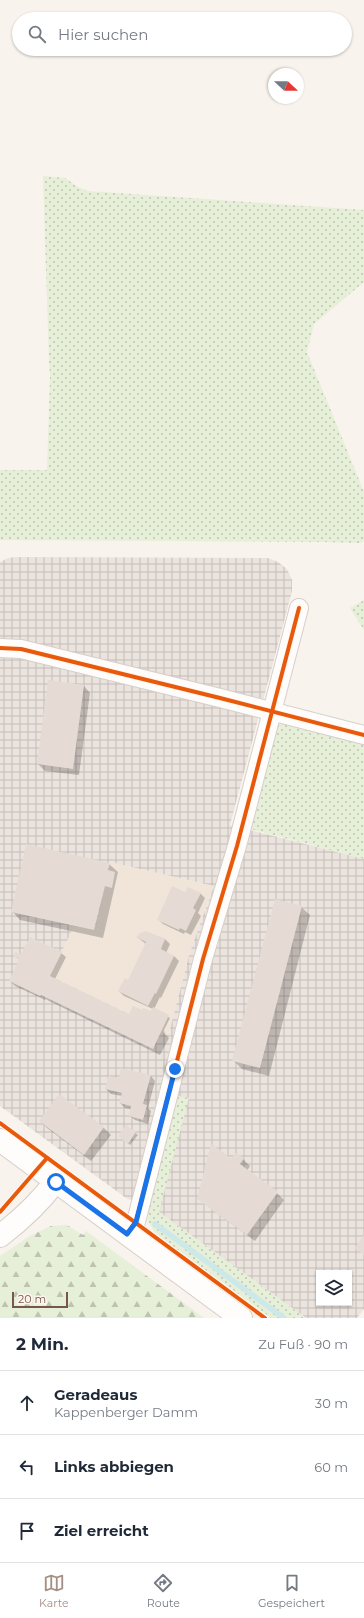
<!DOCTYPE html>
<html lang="de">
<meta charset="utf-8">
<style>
body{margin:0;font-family:Montserrat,sans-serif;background:#f6f6f7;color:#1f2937}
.controls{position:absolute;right:12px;bottom:12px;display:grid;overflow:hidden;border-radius:0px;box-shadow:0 1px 3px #0004}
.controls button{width:36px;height:36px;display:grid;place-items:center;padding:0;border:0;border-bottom:1px solid #e0e1e3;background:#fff;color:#1f2937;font:20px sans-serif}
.compass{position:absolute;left:268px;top:68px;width:36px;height:36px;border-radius:50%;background:#fff;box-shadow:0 1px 3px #0004;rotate:112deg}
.scale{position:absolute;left:12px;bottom:10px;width:56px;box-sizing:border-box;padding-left:4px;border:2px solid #78574b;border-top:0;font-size:11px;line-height:14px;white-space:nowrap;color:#78574b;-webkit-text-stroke:3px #fff7ef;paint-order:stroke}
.stop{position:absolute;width:12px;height:12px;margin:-9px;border:3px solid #1a73e8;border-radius:50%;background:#fff}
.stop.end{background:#1a73e8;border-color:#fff;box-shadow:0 1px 4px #0008}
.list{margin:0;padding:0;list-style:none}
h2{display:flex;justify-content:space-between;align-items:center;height:52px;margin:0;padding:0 16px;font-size:17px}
h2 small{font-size:13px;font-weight:400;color:#747a83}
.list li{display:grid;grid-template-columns:26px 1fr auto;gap:12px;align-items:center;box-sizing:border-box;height:64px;padding:0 16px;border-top:1px solid #e0e1e3}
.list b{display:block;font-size:15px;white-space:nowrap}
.list p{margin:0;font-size:13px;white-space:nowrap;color:#747a83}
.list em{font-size:13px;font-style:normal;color:#747a83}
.icon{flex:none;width:22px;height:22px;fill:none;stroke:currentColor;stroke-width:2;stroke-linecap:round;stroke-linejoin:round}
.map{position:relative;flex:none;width:364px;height:1318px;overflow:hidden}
.search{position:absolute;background:#fff;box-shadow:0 1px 3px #0004;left:12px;right:12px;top:12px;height:44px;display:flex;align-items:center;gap:10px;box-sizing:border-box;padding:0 14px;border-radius:22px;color:#747a83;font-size:15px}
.sheet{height:244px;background:#fff}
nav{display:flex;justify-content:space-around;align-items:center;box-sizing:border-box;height:56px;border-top:1px solid #e0e1e3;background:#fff;font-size:11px;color:#747a83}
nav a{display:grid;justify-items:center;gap:2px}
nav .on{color:#a58e84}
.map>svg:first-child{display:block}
.residential{fill:#f1e5da}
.industrial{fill:url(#industrial-grid);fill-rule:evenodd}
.grass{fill:url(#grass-dots)}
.forest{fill:url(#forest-firs)}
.shadow{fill:#0003}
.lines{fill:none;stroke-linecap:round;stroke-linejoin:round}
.stream{stroke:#cde8e9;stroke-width:5.5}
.building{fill:#e5dbd4}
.minor-casing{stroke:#d7cec9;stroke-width:20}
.tertiary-casing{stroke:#d7cec9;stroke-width:24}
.secondary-casing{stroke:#d8cec9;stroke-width:24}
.minor{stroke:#fefdfc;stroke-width:18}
.tertiary{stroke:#fefdfc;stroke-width:22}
.secondary{stroke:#fefdfc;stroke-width:22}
.cycleway-casing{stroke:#fff7ef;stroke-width:6}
.cycleway{stroke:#e8590c;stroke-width:4}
.route{stroke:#1a73e8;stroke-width:5}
</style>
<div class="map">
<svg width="364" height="1318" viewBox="0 0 364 1318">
<defs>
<pattern id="industrial-grid" width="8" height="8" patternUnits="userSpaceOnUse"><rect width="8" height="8" fill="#ebe3dd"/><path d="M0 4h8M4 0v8" fill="none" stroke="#c3bbb5"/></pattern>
<pattern id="grass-dots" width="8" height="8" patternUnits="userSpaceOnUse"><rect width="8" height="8" fill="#e6efd7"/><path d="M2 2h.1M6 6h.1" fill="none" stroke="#bfc4b0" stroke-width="1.8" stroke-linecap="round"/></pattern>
<pattern id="forest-firs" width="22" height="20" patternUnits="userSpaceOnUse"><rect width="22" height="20" fill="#e6efd7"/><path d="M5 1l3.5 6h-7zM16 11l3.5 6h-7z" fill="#bfc4b0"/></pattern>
</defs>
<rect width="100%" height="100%" fill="#f8f3ed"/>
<polygon class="residential" points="110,862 214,886 190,952 169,1033 50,976 74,925 95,930"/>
<path class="industrial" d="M16,557L268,558L278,562L287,569L292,580V591L230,825L364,859V1309L357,1318H306L159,1212L126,1198L0,1106V562L8,558ZM110,862L214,886L190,952L169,1033L50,976L74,926L95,930ZM319,1273H349V1303H319Z"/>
<g class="grass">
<polygon points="43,176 65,178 78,187 87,191 364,210 364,282 314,324 307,352 364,492 364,541 360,543 325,542 0,540 0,470 47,470 50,376 49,361"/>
<polygon points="364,600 364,630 350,608"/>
<polygon points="278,721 364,744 364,859 250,829"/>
<polygon points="178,1096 189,1098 159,1212 306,1318 271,1318 155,1233 148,1221 149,1207"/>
</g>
<polygon class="forest" points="67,1225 83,1235 86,1231 204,1318 0,1318 0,1256 30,1236 51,1226"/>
<g class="shadow">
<polygon points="84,686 90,693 79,775 45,771 38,764"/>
<polygon points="109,864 118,872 103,938 20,920 12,911"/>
<polygon points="186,893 200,893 205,898 198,913 201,916 191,935 185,932 184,934 163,924 158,919"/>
<polygon points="301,907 310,915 269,1076 242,1069 234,1061"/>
<polygon points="146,932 165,939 170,944 166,953 174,956 179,961 161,998 160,997 154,1009 170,1018 163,1032 169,1038 160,1055 49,1001 46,999 45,1000 15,986 10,981 20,960 14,956 61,953 66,957 55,979 130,1016 142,1012 151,1012 153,1009 124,996 119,991 129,981 146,944 137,937"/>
<polygon points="151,1076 155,1081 148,1108 151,1111 148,1124 135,1120 130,1116 131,1109 125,1108 120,1103 122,1096 111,1094 106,1089 119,1080"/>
<polygon points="59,1095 104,1128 111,1135 91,1161 47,1128 40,1121"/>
<polygon points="126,1126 138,1135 130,1145 121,1138"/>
<polygon points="243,1159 250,1166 247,1171 277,1193 284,1200 255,1241 206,1205 198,1198 232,1160"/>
</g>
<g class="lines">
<polyline class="stream" points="155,1224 284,1318"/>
</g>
<g class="building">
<polygon points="48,680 84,685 73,769 37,764"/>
<polygon points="26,844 110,863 108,870 115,872 112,888 105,886 94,930 11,912"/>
<polygon points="172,886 185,892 188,887 201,893 193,908 196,910 186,931 180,928 179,930 157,920"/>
<polygon points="275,899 302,906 260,1068 232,1061"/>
<polygon points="146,931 165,939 161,949 174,956 156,994 155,993 148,1006 118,991 125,978 128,980 146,942 136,937 140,933"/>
<polygon points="30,937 62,952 50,976 129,1014 133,1006 142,1010 143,1008 151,1011 153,1007 169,1015 153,1049 41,995 40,996 9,981 19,959 13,956 15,952 21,954"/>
<polygon points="121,1068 151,1075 143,1104 147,1105 143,1120 129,1116 131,1106 119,1103 122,1093 105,1089 108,1076 119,1078"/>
<polygon points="59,1094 104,1127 84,1155 39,1121"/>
<polygon points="126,1125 136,1132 128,1144 118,1136"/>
<polygon points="211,1144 231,1158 236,1153 244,1158 240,1164 278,1192 247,1235 197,1199"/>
<polygon points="364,1235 364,1255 355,1248"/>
</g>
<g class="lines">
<g class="minor-casing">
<g id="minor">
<polyline points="0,648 21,649 220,698 364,735"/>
<polyline points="127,1234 136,1222 203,959 237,846 299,608"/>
</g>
</g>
<g class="tertiary-casing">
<path id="tertiary" d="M0,1236C21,1220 40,1202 55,1182"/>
</g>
<g class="secondary-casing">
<polyline id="secondary" points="0,1140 241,1318"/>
</g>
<use href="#minor" class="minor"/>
<use href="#tertiary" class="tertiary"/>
<use href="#secondary" class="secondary"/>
<g class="cycleway-casing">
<g id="cycleway">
<polyline points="0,648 21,649 220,698 364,735"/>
<polyline points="0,1123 265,1318"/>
<polyline points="0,1212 47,1158"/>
<polyline points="127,1234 136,1222 203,959 237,846 299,608"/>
</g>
</g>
<use href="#cycleway" class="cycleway"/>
</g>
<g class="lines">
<polyline class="route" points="56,1182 127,1234 136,1222 175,1069"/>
</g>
</svg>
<div class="controls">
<button><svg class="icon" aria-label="layers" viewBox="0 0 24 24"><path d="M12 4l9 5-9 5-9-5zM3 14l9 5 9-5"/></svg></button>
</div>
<svg class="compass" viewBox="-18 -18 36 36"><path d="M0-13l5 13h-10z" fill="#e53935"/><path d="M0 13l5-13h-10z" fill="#747a83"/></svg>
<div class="scale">20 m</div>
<div class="stop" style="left:56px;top:1182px"></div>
<div class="stop end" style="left:175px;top:1069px"></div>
<div class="search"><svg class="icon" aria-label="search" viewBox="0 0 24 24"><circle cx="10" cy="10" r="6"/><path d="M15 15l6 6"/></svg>Hier suchen</div>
</div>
<section class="sheet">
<h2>2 Min.<small>Zu Fuß · 90 m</small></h2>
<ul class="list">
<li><svg class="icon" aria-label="ahead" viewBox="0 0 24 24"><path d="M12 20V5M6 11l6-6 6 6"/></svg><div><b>Geradeaus</b><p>Kappenberger Damm</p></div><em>30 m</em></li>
<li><svg class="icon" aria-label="left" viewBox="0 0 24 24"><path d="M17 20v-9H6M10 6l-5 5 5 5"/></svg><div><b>Links abbiegen</b></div><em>60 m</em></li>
<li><svg class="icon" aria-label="arrive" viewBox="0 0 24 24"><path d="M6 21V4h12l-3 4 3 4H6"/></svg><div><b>Ziel erreicht</b></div></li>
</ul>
</section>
<nav>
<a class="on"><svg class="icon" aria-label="map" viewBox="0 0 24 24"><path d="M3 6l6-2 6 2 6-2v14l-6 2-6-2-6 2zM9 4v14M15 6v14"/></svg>Karte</a>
<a><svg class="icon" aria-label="directions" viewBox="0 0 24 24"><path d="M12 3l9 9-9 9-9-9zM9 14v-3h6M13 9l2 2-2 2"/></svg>Route</a>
<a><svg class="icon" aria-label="saved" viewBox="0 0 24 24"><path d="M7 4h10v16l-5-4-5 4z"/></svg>Gespeichert</a>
</nav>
